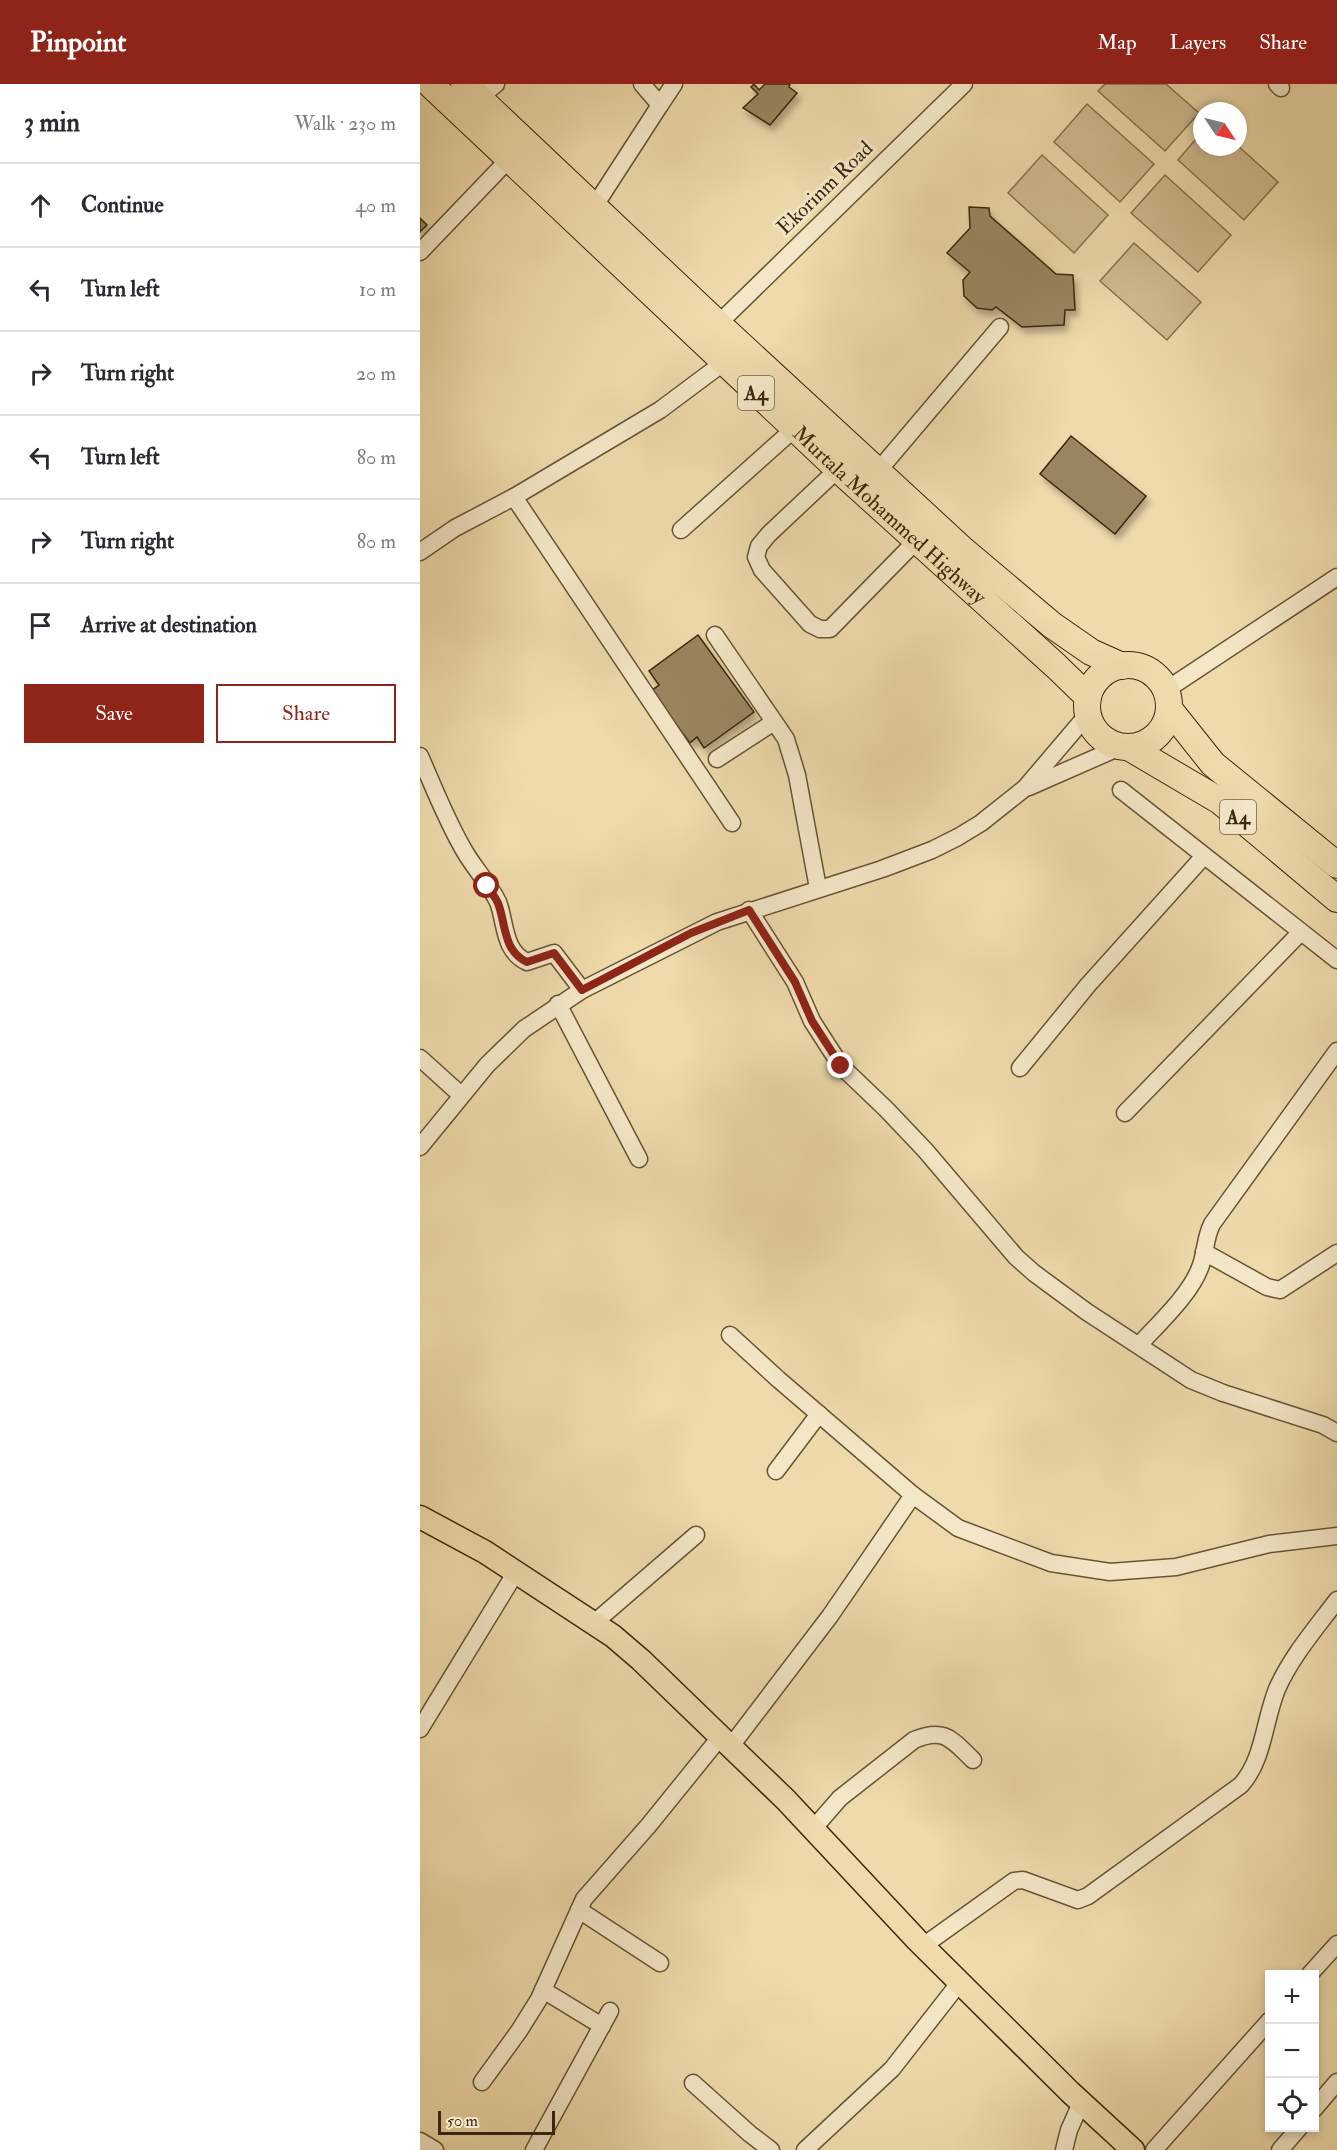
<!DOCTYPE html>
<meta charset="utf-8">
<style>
body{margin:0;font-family:"IM FELL Double Pica",serif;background:#f2f2f3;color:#2b2b33}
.controls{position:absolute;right:18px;bottom:18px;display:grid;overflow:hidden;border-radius:0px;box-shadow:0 3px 9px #0003}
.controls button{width:54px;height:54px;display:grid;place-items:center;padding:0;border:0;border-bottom:2px solid #e1e1e2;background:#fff;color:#2b2b33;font:30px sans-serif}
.compass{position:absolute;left:773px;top:18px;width:54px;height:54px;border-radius:50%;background:#fff;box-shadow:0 3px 9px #0003;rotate:125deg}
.scale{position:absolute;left:18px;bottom:15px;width:117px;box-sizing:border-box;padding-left:6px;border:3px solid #3c280c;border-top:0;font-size:16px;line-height:21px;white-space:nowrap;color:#3c280c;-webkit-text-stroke:4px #f4e7c8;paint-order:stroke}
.stop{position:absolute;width:18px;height:18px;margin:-14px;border:4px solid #8f2418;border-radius:50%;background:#fff}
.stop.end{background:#8f2418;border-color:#fff;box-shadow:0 2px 6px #0008}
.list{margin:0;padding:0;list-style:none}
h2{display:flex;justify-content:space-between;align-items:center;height:78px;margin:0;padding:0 24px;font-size:26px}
h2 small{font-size:20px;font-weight:400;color:#7c7c81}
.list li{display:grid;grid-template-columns:39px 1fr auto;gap:18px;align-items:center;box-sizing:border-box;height:84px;padding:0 24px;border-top:2px solid #e1e1e2}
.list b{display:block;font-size:22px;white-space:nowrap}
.list em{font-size:20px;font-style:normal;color:#7c7c81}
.actions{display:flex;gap:12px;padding:18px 24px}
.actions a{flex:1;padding:14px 0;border:2px solid #8f2418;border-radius:0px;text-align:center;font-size:21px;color:#8f2418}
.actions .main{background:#8f2418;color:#fff}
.icon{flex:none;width:33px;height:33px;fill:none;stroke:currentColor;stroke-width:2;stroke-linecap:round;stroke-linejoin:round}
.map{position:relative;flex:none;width:917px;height:2066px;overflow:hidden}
header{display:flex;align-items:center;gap:36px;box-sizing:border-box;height:84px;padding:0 30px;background:#8f2418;color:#fff}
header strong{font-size:28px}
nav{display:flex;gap:33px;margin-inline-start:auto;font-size:21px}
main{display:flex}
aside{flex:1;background:#fff}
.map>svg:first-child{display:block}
.green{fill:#d0bc90;stroke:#86724e;stroke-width:1.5}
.building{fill:#99855f;stroke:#3c280c;stroke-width:1.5;filter:url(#shadow)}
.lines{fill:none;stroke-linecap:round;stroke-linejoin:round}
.minor-casing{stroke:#685434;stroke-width:19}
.major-casing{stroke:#3c280c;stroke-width:25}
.highway-casing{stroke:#3c280c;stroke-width:28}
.minor{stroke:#f4e7c8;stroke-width:16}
.major{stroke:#eedaab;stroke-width:22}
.highway{stroke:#eedaab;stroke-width:26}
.route{stroke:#8f2418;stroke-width:8}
.labels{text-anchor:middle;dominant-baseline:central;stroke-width:6;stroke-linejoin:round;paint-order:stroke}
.shield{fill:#f4e7c8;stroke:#736144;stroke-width:1.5}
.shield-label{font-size:20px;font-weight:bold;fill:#3c280c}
.street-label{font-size:21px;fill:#3c280c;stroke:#f4e7c8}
</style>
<header>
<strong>Pinpoint</strong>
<nav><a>Map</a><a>Layers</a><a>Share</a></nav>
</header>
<main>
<aside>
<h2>3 min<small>Walk · 230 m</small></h2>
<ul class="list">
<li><svg class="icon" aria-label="ahead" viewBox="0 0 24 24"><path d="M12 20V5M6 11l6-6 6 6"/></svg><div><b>Continue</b></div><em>40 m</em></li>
<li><svg class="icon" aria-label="left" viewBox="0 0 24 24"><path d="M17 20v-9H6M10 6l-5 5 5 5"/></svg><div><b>Turn left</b></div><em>10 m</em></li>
<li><svg class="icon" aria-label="right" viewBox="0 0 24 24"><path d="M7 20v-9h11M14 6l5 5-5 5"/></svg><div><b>Turn right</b></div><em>20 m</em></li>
<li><svg class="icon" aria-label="left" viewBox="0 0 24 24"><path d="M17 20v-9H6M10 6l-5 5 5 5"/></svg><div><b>Turn left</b></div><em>80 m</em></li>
<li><svg class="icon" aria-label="right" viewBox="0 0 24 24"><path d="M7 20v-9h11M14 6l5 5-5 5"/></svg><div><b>Turn right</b></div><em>80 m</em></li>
<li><svg class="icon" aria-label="arrive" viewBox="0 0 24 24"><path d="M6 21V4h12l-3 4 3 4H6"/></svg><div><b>Arrive at destination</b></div></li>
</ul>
<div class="actions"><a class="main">Save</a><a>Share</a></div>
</aside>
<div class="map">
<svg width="917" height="2066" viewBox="0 0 917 2066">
<defs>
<filter id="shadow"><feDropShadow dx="3.5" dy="6" stdDeviation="3" flood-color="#0004"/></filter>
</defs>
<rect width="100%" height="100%" fill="#eedaab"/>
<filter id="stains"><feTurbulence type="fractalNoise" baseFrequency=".00333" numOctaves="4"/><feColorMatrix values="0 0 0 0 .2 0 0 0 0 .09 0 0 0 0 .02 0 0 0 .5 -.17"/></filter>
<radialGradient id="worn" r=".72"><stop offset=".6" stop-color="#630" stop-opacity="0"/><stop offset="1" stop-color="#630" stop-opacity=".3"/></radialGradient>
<g class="green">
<polygon points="685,0 746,0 779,29 745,67 678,7"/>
<polygon points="667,20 734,80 700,118 634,58"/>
<polygon points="782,48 782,63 818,62 858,98 824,136 758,76"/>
<polygon points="622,71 688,131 654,169 588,109"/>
<polygon points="745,91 811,151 778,188 711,129"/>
<polygon points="714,159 781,218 747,256 680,197"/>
</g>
<g class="building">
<polygon points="334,0 339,6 345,0 370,0 369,3 377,9 350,41 323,24 338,10 331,3"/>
<polygon points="549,123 569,124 570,132 636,190 653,191 655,226 645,226 644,241 602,243 576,223 572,226 557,224 544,212 543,196 550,188 527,169 550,144"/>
<polygon points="0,134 7,141 0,148"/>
<polygon points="651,352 726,412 695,450 620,390"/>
<polygon points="278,551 334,628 284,664 277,653 270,659 231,607 239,601 229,587"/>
</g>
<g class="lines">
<g class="minor-casing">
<g id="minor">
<polyline points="857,0 861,4"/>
<polyline points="59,14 76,0"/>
<polyline points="240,21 254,0"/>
<polyline points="174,123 240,21 222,0"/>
<polyline points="0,168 89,75"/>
<polyline points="298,240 544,0"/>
<polyline points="418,385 349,450 339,462 336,473 342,486 390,540 400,545 410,545 497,456"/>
<polyline points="458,387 580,243"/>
<polyline points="94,413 312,739"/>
<polyline points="261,446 374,345"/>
<polyline points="0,468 35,444 94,413 240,326 303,279"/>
<polyline points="295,551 366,655 377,691 398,804"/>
<polyline points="746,606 917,493"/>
<path d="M0,672C14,704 27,738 45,768C55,785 70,801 78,818C86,839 83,867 107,878L134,869L162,906"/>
<polyline points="297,675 354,638"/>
<polyline points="609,703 700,663"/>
<polyline points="701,706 917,876"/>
<polyline points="329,826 375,898 392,937 421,982 466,1025 505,1066 596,1173 614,1189 667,1228 771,1296 803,1309 903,1341 917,1349"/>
<polyline points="138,920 219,1075"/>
<polyline points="0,974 41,1011"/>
<polyline points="600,984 668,901 784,772"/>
<polyline points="705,1029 881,848"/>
<polyline points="0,1063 67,981 104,945 162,906 297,838 462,785 512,766 538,753 561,739 605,704 668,630"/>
<polyline points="784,1168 847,1203 860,1206 917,1169"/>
<polyline points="310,1251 358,1295 493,1411 538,1444 631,1479 690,1488 756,1483 849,1460 917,1452"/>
<path d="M719,1261C739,1239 772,1209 781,1181C786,1166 785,1154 792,1140L917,967"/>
<polyline points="356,1387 399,1330"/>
<polyline points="174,1539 276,1451"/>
<polyline points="0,1645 96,1488"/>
<polyline points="311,1662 410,1532 493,1411"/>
<path d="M393,1745L420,1714L494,1656C525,1643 532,1656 553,1676"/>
<polyline points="159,1826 240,1879"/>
<path d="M503,1862L594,1797L603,1796L658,1816L668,1812L821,1701C844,1675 844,1637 857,1605C871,1573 896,1544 917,1516"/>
<polyline points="890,1890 917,1860"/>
<polyline points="123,1906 182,1942"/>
<polyline points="62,1998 99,1947 119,1915 164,1815 229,1741 301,1652"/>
<polyline points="273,1999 330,2050 351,2066"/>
<polyline points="894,2025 917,1998"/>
<polyline points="0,2057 15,2066"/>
<polyline points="114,2066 190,1927"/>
<polyline points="385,2066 472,1985 540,1898"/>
<polyline points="644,2066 649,2046 661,2019"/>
<polyline points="734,2066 850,1936"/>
<polyline points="860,2066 879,2044"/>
</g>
</g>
<g class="major-casing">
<polyline id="major" points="0,1433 65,1468 193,1552 221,1576 366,1716 497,1856 650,2008 713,2066"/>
</g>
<g class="highway-casing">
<g id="highway">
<path id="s1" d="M10,0L418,385L636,582L668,613"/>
<polyline points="44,0 298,240 543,466 632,541 671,568 702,582"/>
<circle cx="708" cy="622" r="41"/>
<polyline points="750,626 793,680 917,781"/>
<polyline points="710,664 800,717 917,815"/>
</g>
</g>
<use href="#minor" class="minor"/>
<use href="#major" class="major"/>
<use href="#highway" class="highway"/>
</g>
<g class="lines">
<path class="route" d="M67,802C71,808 75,813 78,819C86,840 83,867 107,878L134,869L162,906L271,849L329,826L375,898L392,937L421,982"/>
</g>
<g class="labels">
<g class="shield">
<rect x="318" y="292" width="36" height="34" rx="4.5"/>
<rect x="800" y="716" width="36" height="34" rx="4.5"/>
</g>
<g class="shield-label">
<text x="336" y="309">A4</text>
<text x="818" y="733">A4</text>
</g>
<g class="street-label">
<text transform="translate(405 104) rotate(-44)">Ekorinm Road</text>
<text stroke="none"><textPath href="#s1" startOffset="630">Murtala Mohammed Highway</textPath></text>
</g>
</g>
<rect width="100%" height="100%" filter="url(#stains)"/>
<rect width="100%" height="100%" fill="url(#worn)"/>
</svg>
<div class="controls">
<button>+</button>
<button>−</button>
<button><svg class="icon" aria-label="locate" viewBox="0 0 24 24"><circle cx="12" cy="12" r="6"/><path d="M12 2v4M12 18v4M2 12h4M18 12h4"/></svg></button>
</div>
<svg class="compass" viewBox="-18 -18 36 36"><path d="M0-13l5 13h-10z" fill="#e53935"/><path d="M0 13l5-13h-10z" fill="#7c7c81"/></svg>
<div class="scale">50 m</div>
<div class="stop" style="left:67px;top:802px"></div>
<div class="stop end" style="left:421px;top:982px"></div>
</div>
</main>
